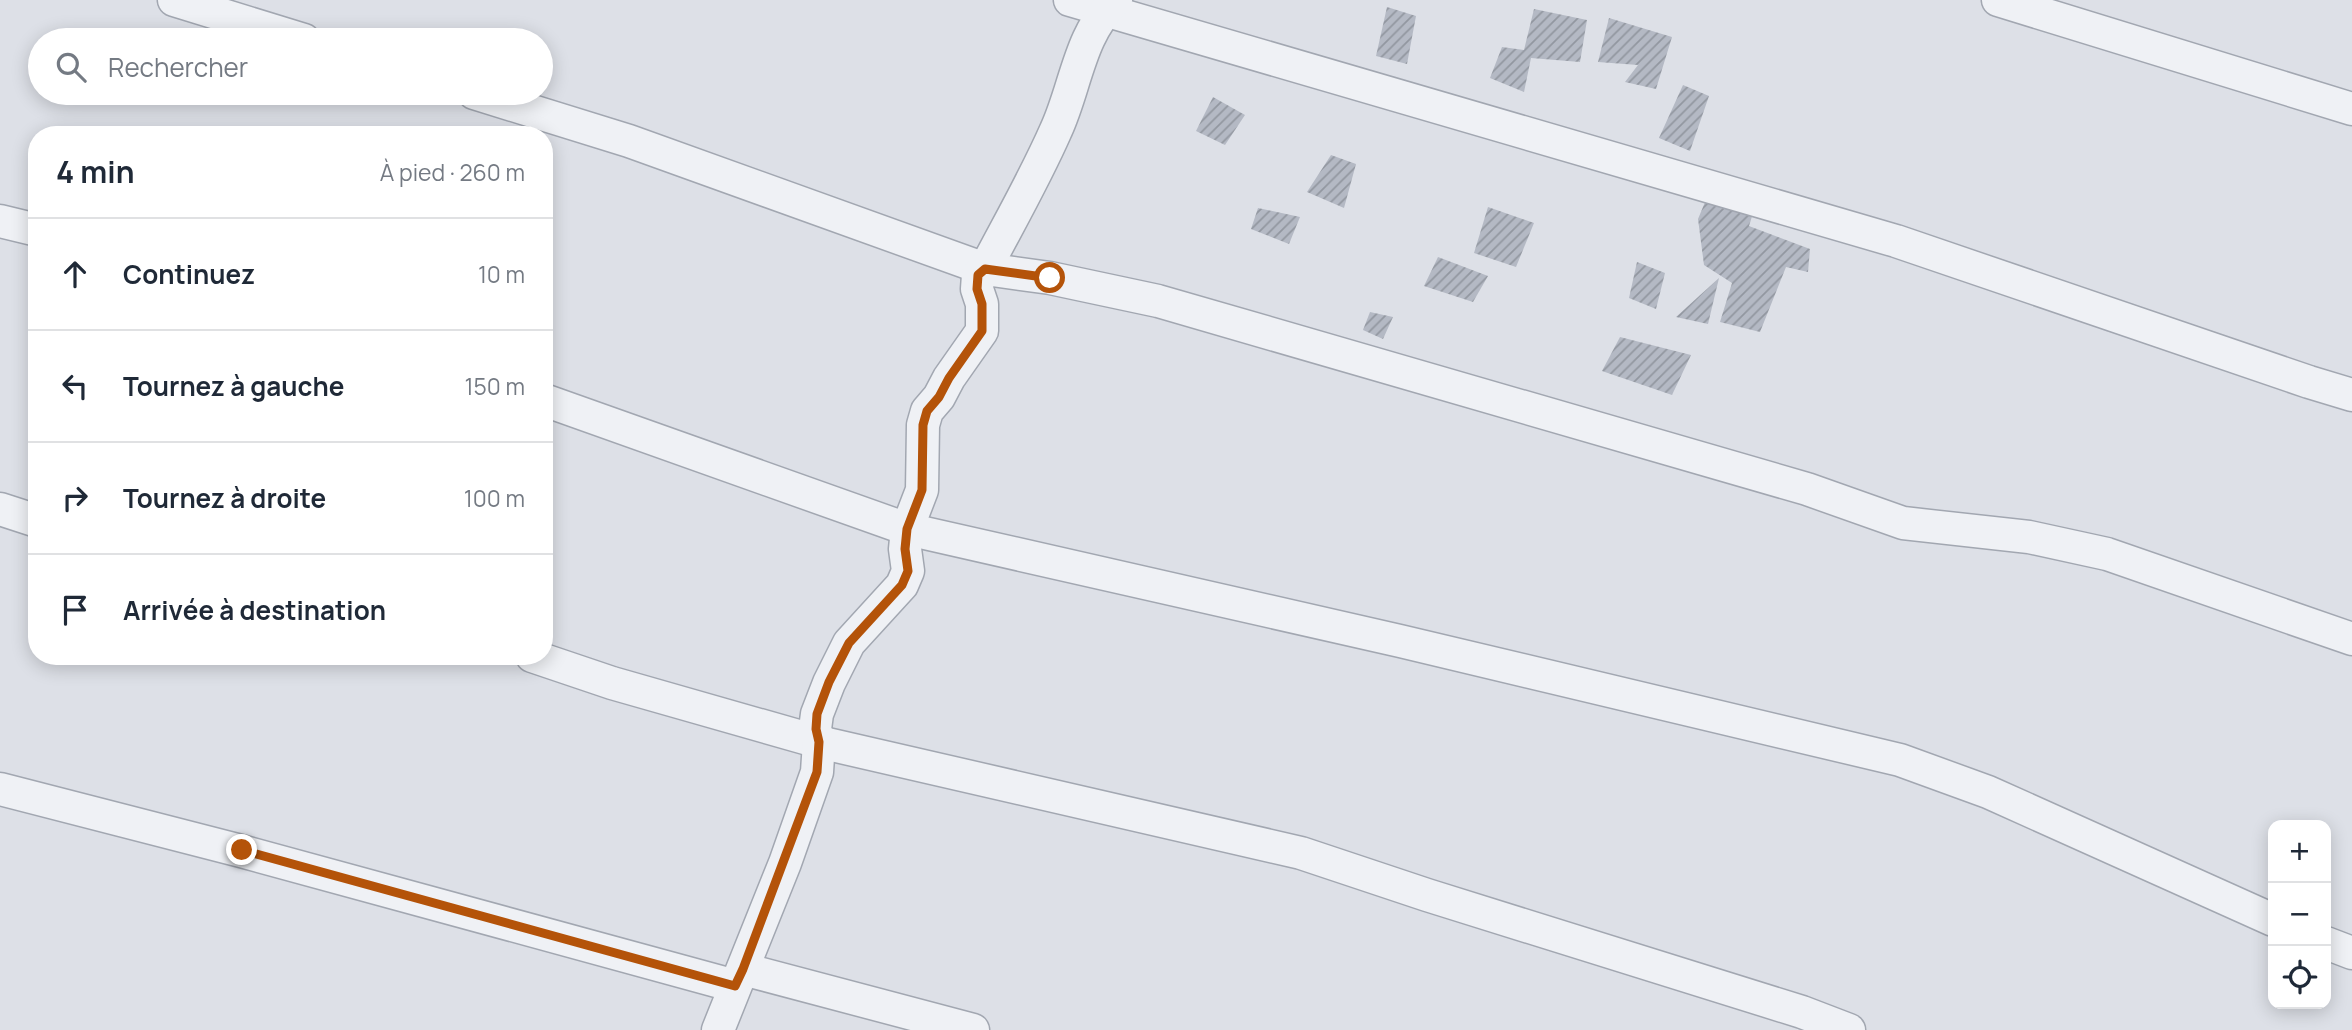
<!DOCTYPE html>
<html lang="fr">
<meta charset="utf-8">
<style>
body{margin:0;font-family:Manrope,sans-serif;background:#f6f6f7;color:#1f2937}
.controls{position:absolute;right:21px;bottom:21px;display:grid;overflow:hidden;border-radius:14px;box-shadow:0 4px 18px #0003}
.controls button{width:63px;height:63px;display:grid;place-items:center;padding:0;border:0;border-bottom:2px solid #e0e1e3;background:#fff;color:#1f2937;font:35px sans-serif}
.stop{position:absolute;width:21px;height:21px;margin:-16px;border:5px solid #b45309;border-radius:50%;background:#fff}
.stop.end{background:#b45309;border-color:#fff;box-shadow:0 2px 7px #0008}
.list{margin:0;padding:0;list-style:none}
h2{display:flex;justify-content:space-between;align-items:center;height:91px;margin:0;padding:0 28px;font-size:30px}
h2 small{font-size:23px;font-weight:400;color:#747a83}
.list li{display:grid;grid-template-columns:46px 1fr auto;gap:21px;align-items:center;box-sizing:border-box;height:112px;padding:0 28px;border-top:2px solid #e0e1e3}
.list b{display:block;font-size:26px;white-space:nowrap}
.list em{font-size:23px;font-style:normal;color:#747a83}
.icon{flex:none;width:38px;height:38px;fill:none;stroke:currentColor;stroke-width:2;stroke-linecap:round;stroke-linejoin:round}
.map{position:relative;flex:none;width:2352px;height:1030px;overflow:hidden}
.search{position:absolute;background:#fff;box-shadow:0 4px 18px #0003;left:28px;top:28px;width:525px;height:77px;display:flex;align-items:center;gap:18px;box-sizing:border-box;padding:0 24px;border-radius:38px;color:#747a83;font-size:26px}
.panel{position:absolute;background:#fff;box-shadow:0 4px 18px #0003;left:28px;top:126px;width:525px;height:539px;border-radius:28px}
.map>svg:first-child{display:block}
.building{fill:url(#building-hatch)}
.lines{fill:none;stroke-linecap:round;stroke-linejoin:round}
.street-casing{stroke:#a2a7b1;stroke-width:35}
.street{stroke:#eff1f5;stroke-width:32}
.route{stroke:#b45309;stroke-width:9}
</style>
<div class="map">
<svg width="2352" height="1030" viewBox="0 0 2352 1030">
<defs>
<pattern id="building-hatch" width="6" height="6" patternUnits="userSpaceOnUse" patternTransform="scale(1.75)"><rect width="6" height="6" fill="#b4b9c4"/><path d="M-1 1l2-2M0 6l6-6M5 7l2-2" fill="none" stroke="#9297a0"/></pattern>
</defs>
<rect width="100%" height="100%" fill="#dde0e7"/>
<g class="building">
<polygon points="1387,7 1416,16 1407,64 1376,56"/>
<polygon points="1534,9 1587,20 1580,62 1531,58 1524,92 1490,78 1502,47 1524,50"/>
<polygon points="1609,18 1672,37 1656,89 1625,82 1638,65 1598,62"/>
<polygon points="1683,85 1709,96 1690,151 1659,138"/>
<polygon points="1213,97 1245,115 1225,145 1196,131"/>
<polygon points="1331,155 1356,164 1344,208 1307,192"/>
<polygon points="1708,195 1754,210 1749,226 1810,249 1808,272 1786,267 1760,332 1720,322 1732,283 1704,265 1698,219"/>
<polygon points="1488,207 1534,223 1516,267 1474,253"/>
<polygon points="1258,208 1300,217 1289,244 1251,229"/>
<polygon points="1438,257 1488,276 1473,302 1424,286"/>
<polygon points="1637,262 1665,273 1656,309 1629,298"/>
<polygon points="1719,278 1708,324 1676,317"/>
<polygon points="1370,312 1393,317 1383,339 1363,330"/>
<polygon points="1620,337 1691,355 1672,395 1602,371"/>
</g>
<g class="lines">
<g class="street-casing">
<g id="street">
<polyline points="174,0 304,40"/>
<polyline points="1070,0 1896,241 2309,382 2352,395"/>
<polyline points="1998,0 2352,109"/>
<polyline points="474,93 629,141 985,269 1050,278 1158,301 1807,489 1903,523 2029,537 2107,554 2352,639"/>
<polyline points="0,221 37,230"/>
<polyline points="544,400 907,529 1400,641 1900,760 1988,792 2273,920"/>
<polyline points="0,509 37,521"/>
<polyline points="532,656 612,683 819,742 1301,853 1427,895 1802,1012 1849,1030"/>
<polyline points="0,789 241,851 735,986"/>
<polyline points="2326,943 2352,953"/>
<polyline points="743,969 973,1030"/>
<path d="M718,1030L785,863L817,772L819,742L815,729L817,714L829,683L849,643L902,585L908,571L905,549L907,529L922,490L923,425L927,411L939,397L949,378L982,331V304L977,289L978,275L985,269C1009,223 1035,178 1056,130C1076,87 1079,34 1116,0"/>
</g>
</g>
<use href="#street" class="street"/>
</g>
<g class="lines">
<polyline class="route" points="242,850 735,986 743,969 817,772 819,742 816,729 817,714 829,682 849,643 902,585 908,571 905,549 907,529 922,490 923,425 927,411 939,397 949,378 982,331 982,304 977,289 978,275 985,269 1050,278"/>
</g>
</svg>
<div class="controls">
<button>+</button>
<button>−</button>
<button><svg class="icon" aria-label="locate" viewBox="0 0 24 24"><circle cx="12" cy="12" r="6"/><path d="M12 2v4M12 18v4M2 12h4M18 12h4"/></svg></button>
</div>
<div class="stop" style="left:1050px;top:278px"></div>
<div class="stop end" style="left:242px;top:850px"></div>
<div class="search"><svg class="icon" aria-label="search" viewBox="0 0 24 24"><circle cx="10" cy="10" r="6"/><path d="M15 15l6 6"/></svg>Rechercher</div>
<section class="panel">
<h2>4 min<small>À pied · 260 m</small></h2>
<ul class="list">
<li><svg class="icon" aria-label="ahead" viewBox="0 0 24 24"><path d="M12 20V5M6 11l6-6 6 6"/></svg><div><b>Continuez</b></div><em>10 m</em></li>
<li><svg class="icon" aria-label="left" viewBox="0 0 24 24"><path d="M17 20v-9H6M10 6l-5 5 5 5"/></svg><div><b>Tournez à gauche</b></div><em>150 m</em></li>
<li><svg class="icon" aria-label="right" viewBox="0 0 24 24"><path d="M7 20v-9h11M14 6l5 5-5 5"/></svg><div><b>Tournez à droite</b></div><em>100 m</em></li>
<li><svg class="icon" aria-label="arrive" viewBox="0 0 24 24"><path d="M6 21V4h12l-3 4 3 4H6"/></svg><div><b>Arrivée à destination</b></div></li>
</ul>
</section>
</div>
